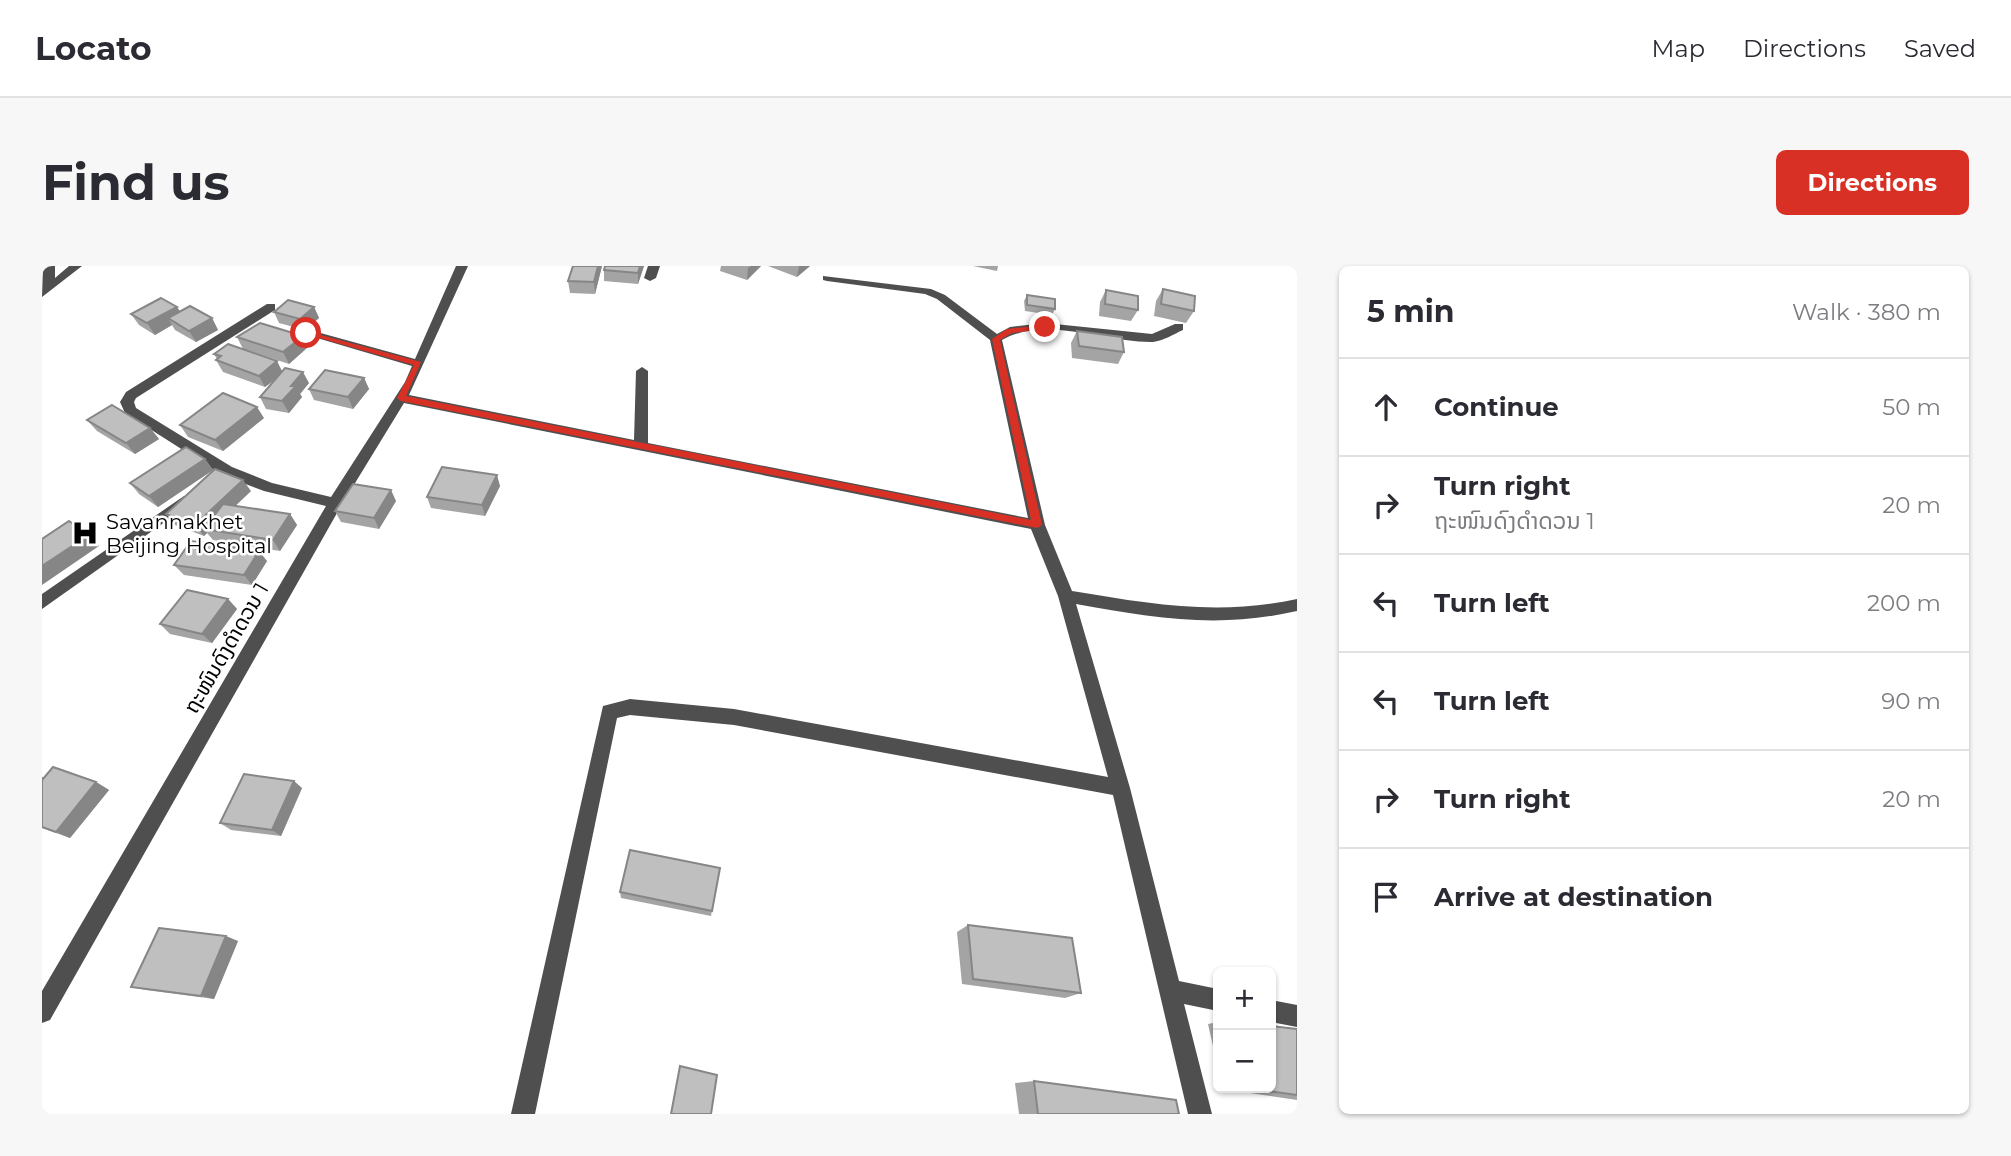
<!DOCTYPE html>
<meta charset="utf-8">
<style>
body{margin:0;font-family:Montserrat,"Noto Sans Lao",sans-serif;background:#f7f7f7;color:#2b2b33}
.controls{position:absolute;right:21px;bottom:21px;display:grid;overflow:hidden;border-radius:10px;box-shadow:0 2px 5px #0004}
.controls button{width:63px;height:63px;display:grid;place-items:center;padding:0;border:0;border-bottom:2px solid #e1e1e2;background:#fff;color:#2b2b33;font:35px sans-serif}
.stop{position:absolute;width:21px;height:21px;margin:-16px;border:5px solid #d93025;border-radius:50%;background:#fff}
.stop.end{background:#d93025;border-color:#fff;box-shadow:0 2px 7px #0008}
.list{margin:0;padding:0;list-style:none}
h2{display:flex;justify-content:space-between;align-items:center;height:91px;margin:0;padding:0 28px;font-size:30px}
h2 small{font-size:23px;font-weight:400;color:#7c7c81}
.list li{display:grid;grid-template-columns:46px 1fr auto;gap:21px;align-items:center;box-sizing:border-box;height:98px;padding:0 28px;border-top:2px solid #e1e1e2}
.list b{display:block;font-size:26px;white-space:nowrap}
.list p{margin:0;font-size:23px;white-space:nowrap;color:#7c7c81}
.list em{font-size:23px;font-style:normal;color:#7c7c81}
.icon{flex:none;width:38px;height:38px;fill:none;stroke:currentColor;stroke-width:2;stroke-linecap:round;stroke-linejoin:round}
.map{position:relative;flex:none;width:1255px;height:848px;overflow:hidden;border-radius:10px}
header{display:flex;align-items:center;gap:42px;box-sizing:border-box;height:98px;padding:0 35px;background:#fff;border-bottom:2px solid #e1e1e2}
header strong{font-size:33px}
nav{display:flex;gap:38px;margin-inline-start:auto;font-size:24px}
.intro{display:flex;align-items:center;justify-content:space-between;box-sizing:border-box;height:168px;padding:0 42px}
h1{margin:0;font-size:49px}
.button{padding:18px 32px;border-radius:10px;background:#d93025;color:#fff;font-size:24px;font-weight:700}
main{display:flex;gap:42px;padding:0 42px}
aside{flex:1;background:#fff;border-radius:10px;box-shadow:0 2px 5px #0004}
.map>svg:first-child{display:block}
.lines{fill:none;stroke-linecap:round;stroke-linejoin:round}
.minor{fill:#4f4f4f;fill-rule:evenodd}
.wall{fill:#a4a4a4}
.shaded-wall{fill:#868686}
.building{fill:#bfbfbf;stroke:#868686;stroke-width:2}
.route{fill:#d93025}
.labels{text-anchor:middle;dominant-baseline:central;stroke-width:5;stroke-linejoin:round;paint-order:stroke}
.poi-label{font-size:21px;fill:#000;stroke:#fff;text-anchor:start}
.street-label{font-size:21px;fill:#000;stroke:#fff}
</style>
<header>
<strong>Locato</strong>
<nav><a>Map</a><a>Directions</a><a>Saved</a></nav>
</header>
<div class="intro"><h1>Find us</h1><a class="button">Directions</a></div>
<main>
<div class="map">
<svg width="1255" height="848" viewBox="0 0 1255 848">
<rect width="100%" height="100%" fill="#fff"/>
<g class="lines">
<g class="minor">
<polygon points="1,0 13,0 13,12 27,0 40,0 0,31"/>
<path d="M414,0H426L367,129L592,174L594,105L600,101L606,105V177L986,252L948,74L895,33L883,28L785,15L781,14V10L889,23L903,29L955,68L968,61L1003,57L1110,68L1133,58H1141V64C1132,68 1121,75 1111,76C1064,77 1004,49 960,74L1003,259L1030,325C1109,338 1175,350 1255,333V345C1176,363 1112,352 1034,338L1088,522L1137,715L1176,723V745L1142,738L1170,848H1146L1071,529L692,459L588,449L575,452L493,848H469L561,440L588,433L692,443L1066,511L1016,330L989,263L362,137L299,240L8,754L0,757V725L284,240L222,225L180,209L83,147L78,136L84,126L225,38H233V44L94,132L92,136L94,142L190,201L230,217L289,231L363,116L370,100L258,67L264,63L373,93Z"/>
<polygon points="606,0 618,0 614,12 608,15 602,12"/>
<polygon points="142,230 147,231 147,239 0,343 0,328"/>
<polygon points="1229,734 1255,739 1255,761 1229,756"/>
</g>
</g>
<g class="wall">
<polygon points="531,0 560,0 553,28 528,27 526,15"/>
<polygon points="602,0 596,18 562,15 562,4"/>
<polygon points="679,0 719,0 705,14 678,5"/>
<polygon points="726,0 768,0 755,11"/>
<polygon points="931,0 956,0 955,5"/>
<polygon points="1121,23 1152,45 1144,57 1112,50 1114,35"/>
<polygon points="1064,24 1096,44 1089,55 1057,50 1058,36"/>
<polygon points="985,29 1013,43 1010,49 983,45 982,35"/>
<polygon points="272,41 277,52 263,64 237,57 232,46"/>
<polygon points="138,45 170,52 176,64 154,76 133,64 130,59 113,69 97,59 89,48"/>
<polygon points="1035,65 1082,86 1076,98 1030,92 1029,77"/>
<polygon points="261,70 266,81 247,98 201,83 195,71"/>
<polygon points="172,88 240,106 267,117 258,128 260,131 247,147 224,143 218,131 234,113 223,121 181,106 174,94 175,93"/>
<polygon points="322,112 327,123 311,143 272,134 267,123"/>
<polygon points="222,152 181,185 146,171 138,159"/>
<polygon points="45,154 108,162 117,173 93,188 55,165"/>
<polygon points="163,193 171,204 116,241 97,228 88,217"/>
<polygon points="458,220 443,250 389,242 385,231"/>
<polygon points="209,225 193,240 248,248 255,259 238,285 171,274 165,267 162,270 133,259 124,248"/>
<polygon points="354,235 337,263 299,256 293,245"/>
<polygon points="225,295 210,319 142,309 132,299"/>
<polygon points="186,333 195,343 170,377 128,368 118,358"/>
<polygon points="0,512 54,516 67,524 28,572 0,562"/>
<polygon points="260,522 239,570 189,564 178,557"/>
<polygon points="678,602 669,650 579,632 578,626"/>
<polygon points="926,659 1039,727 1023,732 920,718 915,666"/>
<polygon points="196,675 172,733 104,724 89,721"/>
<polygon points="1176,756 1176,802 1166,758"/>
<polygon points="1255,763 1255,834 1181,823 1181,822 1229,822"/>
<polygon points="992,815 1137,848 977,848 973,817"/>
</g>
<g class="shaded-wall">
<polygon points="556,0 560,0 553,28 552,16"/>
<polygon points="598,0 602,0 596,18 596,7"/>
<polygon points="709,0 719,0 705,14 706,2"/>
<polygon points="757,0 768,0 755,11"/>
<polygon points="135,41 143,52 126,52 130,59 113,69 105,57"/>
<polygon points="272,41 277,52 263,64 258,53"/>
<polygon points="170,52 176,64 154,76 147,65"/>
<polygon points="261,70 266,81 247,98 241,86"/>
<polygon points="235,95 241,107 223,121 217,110"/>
<polygon points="261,106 267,117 258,128 260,131 247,147 240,135 249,120"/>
<polygon points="322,112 327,123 311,143 306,131"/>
<polygon points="215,141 222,152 181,185 173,174"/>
<polygon points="108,162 117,173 93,188 84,177"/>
<polygon points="163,193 171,204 116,241 107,230"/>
<polygon points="455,209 458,220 443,250 440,239"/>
<polygon points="201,214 209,225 168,264 162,263 165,267 162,270 153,259"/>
<polygon points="349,224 354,235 337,263 332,252"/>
<polygon points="248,248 255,259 238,285 231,274"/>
<polygon points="47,269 57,280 0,319 0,300"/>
<polygon points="217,285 225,295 210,319 202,309"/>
<polygon points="186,333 195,343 170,377 160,368"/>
<polygon points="252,515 260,522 239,570 230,564"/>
<polygon points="54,516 67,524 28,572 14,566"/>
<polygon points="184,670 196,675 172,733 159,730"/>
</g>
<g class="building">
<polygon points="531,0 556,0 552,16 526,15"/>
<polygon points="563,0 598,0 596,7 562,4"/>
<polygon points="1121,23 1153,30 1152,45 1119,38"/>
<polygon points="1064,24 1096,30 1096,44 1063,38"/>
<polygon points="985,29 1013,33 1013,43 985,39"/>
<polygon points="119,32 135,41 105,57 89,48"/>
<polygon points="246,34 272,41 258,53 232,46"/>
<polygon points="148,40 170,52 147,65 126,52"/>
<polygon points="218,57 261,70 241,86 195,71"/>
<polygon points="1035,65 1080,71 1082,86 1037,80"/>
<polygon points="186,78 235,95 217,110 174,94 179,90 172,88"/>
<polygon points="243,102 261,106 249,120 254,120 240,135 218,131"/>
<polygon points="283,104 322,112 306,131 267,123"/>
<polygon points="181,127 215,141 173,174 138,159"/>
<polygon points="70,139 108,162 84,177 45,154"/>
<polygon points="144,181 163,193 107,230 88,217"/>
<polygon points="400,201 455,209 440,239 385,231"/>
<polygon points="173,203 201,214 153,259 124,248"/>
<polygon points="311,218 349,224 332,252 293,245"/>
<polygon points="181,238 248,248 231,274 162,263"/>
<polygon points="27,255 47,269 0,300 0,273"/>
<polygon points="149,275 217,285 202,309 132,299"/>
<polygon points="145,324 186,333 160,368 118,358"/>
<polygon points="11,501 54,516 14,566 0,561 0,512 1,513"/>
<polygon points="202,508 252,515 230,564 178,557"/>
<polygon points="588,584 678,602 670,645 578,626"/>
<polygon points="926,659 1030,672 1039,727 931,713"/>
<polygon points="117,662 184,670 159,730 89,721"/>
<polygon points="1229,760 1255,763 1255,829 1206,822 1229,822"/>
<polygon points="638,800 675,809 669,848 629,848"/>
<polygon points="992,815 1134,834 1137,848 996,848"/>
</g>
<polygon class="route" points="1003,59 1005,63 970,67 958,74 1000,259 995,262 359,135 355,132 372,99 260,67 264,65 379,96 364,130 989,254 950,73 965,63"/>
<defs>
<g id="hospital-bare" transform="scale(2.1)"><path d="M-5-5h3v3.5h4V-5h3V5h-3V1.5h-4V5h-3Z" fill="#000" stroke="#fff" stroke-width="2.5" paint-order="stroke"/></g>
</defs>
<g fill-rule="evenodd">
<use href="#hospital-bare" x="43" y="267"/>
</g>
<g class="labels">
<g class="poi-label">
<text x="64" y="255">Savannakhet<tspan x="64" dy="24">Beijing Hospital</tspan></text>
</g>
<g class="street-label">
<text transform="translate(184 382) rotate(-60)">ຖະໜົນດົງດຳດວນ 1</text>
</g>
</g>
</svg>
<div class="controls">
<button>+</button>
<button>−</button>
</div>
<div class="stop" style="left:264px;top:67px"></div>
<div class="stop end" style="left:1003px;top:61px"></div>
</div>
<aside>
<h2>5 min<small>Walk · 380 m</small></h2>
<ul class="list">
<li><svg class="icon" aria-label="ahead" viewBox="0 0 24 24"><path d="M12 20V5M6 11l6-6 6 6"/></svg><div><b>Continue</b></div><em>50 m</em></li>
<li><svg class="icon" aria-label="right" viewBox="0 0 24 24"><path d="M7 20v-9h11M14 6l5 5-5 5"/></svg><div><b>Turn right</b><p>ຖະໜົນດົງດຳດວນ 1</p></div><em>20 m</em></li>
<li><svg class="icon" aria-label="left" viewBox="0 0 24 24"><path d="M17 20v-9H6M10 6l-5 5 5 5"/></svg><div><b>Turn left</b></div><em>200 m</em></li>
<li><svg class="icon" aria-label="left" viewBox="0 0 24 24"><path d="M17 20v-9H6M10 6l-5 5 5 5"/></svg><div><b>Turn left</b></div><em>90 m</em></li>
<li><svg class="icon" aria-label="right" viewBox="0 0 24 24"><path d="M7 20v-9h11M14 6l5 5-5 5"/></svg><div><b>Turn right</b></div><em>20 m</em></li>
<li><svg class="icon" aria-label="arrive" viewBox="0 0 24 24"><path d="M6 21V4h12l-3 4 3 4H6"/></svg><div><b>Arrive at destination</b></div></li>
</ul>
</aside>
</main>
